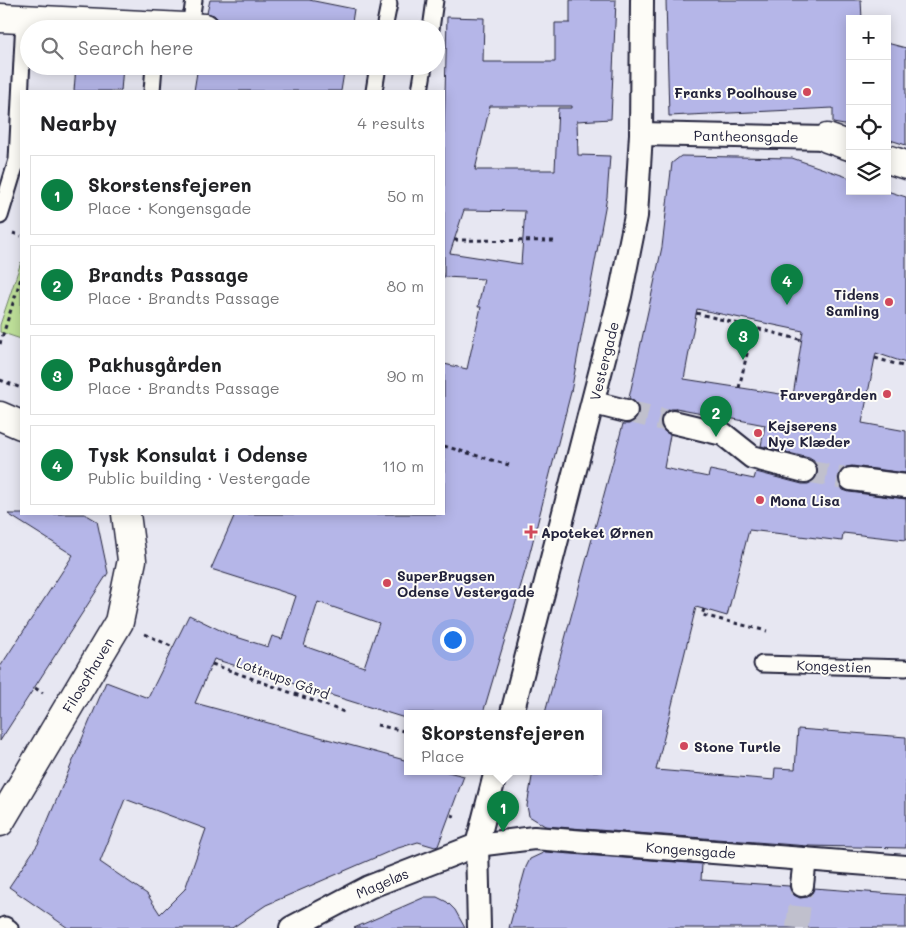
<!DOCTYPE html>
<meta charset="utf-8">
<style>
body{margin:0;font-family:Mali,sans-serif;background:#f6f6f6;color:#202124}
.controls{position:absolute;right:15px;top:15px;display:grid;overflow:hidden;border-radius:0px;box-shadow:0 2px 12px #0003}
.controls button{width:45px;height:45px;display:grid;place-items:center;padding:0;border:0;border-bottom:1px solid #e0e0e0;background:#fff;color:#202124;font:25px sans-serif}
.you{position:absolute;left:452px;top:639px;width:18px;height:18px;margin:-12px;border:4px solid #fff;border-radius:50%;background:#1a73e8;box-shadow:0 0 0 8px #1a73e833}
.badge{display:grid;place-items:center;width:32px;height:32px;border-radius:50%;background:#0b8043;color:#fff;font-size:16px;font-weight:700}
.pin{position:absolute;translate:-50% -41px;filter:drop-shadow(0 1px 2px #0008)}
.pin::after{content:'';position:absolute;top:26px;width:18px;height:15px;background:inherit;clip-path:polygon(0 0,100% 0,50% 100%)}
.popup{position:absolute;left:404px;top:710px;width:198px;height:65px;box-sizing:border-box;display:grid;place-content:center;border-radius:0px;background:#fff;filter:drop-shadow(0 1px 4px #0005);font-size:16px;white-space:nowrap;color:#757577}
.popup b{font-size:19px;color:#202124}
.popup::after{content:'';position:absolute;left:50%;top:100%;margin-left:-10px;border:10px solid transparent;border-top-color:#fff}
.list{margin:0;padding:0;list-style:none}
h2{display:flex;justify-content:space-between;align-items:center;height:65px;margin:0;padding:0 20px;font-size:21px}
h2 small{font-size:16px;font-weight:400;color:#757577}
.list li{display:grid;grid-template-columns:32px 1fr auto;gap:15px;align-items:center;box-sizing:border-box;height:80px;margin:0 10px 10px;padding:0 10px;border:1px solid #e0e0e0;border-radius:0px}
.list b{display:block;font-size:19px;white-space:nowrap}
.list p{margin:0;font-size:16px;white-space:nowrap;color:#757577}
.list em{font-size:16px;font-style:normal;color:#757577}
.icon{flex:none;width:28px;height:28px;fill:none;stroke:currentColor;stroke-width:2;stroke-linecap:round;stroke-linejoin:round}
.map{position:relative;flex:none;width:906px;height:928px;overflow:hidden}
.search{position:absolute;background:#fff;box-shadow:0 2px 12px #0003;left:20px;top:20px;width:425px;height:55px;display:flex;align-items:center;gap:12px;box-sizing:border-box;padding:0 18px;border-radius:28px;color:#757577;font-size:19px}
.panel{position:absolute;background:#fff;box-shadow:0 2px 12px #0003;left:20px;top:90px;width:425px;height:425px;border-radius:0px}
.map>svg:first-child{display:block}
.green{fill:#bfe19a;stroke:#70826a}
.building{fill:#b5b6e8;stroke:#22223b;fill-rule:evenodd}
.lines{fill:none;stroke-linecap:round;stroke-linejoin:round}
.pedestrian-tunnel{stroke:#c0c0cd;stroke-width:22;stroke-dasharray:22 11;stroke-linecap:butt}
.service-casing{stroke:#22223b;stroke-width:19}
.pedestrian-casing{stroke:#22223b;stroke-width:26}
.minor-casing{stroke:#22223b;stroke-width:31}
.path{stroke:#22223b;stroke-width:3;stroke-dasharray:4 4;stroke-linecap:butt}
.service{stroke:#fdfcf7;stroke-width:15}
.pedestrian{stroke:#fdfcf7;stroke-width:22}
.minor{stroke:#fdfcf7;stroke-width:28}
.poi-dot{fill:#d1495b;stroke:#fdfcf7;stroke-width:2}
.labels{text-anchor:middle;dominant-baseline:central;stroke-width:4;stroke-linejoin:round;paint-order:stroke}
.poi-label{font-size:14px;font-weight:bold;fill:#22223b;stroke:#fdfcf7;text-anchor:start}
.street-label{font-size:14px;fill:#22223b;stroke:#fdfcf7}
</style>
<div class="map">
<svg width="906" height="928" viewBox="0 0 906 928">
<rect width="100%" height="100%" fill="#e7e7f2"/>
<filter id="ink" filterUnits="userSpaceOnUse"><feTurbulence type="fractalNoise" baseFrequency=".02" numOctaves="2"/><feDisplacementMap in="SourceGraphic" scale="10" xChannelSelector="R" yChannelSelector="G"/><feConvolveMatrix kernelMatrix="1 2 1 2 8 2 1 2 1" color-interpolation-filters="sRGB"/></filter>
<g filter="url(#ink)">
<polygon class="green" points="21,262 21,339 0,332 0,325"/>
<g class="building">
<polygon points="210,0 309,0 354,9 351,29 221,29 219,20 214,15 207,13"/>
<path d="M570,0H616L611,119L577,121L578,155L610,156L607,197L571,392L526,568L483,713H408V719L214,659L195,703L408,761V771H444L464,776L438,846L435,847L418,842L395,849L266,905L232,928H68L9,887L38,844L106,682L148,698L189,615L230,635L268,647L272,636L282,639L296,596L211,569L235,514H444V364L467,369L481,307H478L484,279L444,277V135L447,17L484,18L483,62H555V23H570ZM490,106H572V108H558L555,170H475ZM464,210L525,211L521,264L450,253ZM318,602L379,623L364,667L304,646ZM125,799L206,829L185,889L160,914L147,894L100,862Z"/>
<polygon points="666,0 861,0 862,19 850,19 850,126 833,123 833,108 669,116"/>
<polygon points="887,43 906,48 906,145 887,139"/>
<polygon points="76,66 123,66 121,91 74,91"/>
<polygon points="198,66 345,66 341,91 194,91"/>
<path d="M681,156L792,158L850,178V191H887L906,197V363L876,353L862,423L906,431V473L852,466L846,467L841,471L838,478L839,484L843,490L849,492L906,499V540L843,533L842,541L749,530L727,616L696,607L656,770L774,780L775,768L795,769L798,729L906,737V848L808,846L545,826L529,816L527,806L533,771H598V713H545L623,424H629L635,420L639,414L638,407L635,402L629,398L662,247L672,163ZM697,309L803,331L793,396L684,379ZM676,408L765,425L761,446L809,458L814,461L817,467L818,475L814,481L808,484H802L756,472L754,479L710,470L708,477L664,468L670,435L664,431L660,425V419L664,413L670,409H676Z"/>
<polygon points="8,514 85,514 97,521 108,573 0,741 0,667 73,555"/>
<polygon points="545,852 702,864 701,880 789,886 794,895 800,898 808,897 812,893 814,888 906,895 906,928 509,928 526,867 530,859"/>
<polygon points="425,897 437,897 447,902 455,910 465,928 354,928"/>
</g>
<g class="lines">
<g class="pedestrian-tunnel">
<polyline points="626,411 673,422"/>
<polyline points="805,471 851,479"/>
<polyline points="797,928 802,885"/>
</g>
<g class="service-casing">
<g id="service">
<polyline points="190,27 194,0"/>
<polyline points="384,29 389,4"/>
<polyline points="431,29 435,0"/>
<polyline points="152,91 154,66"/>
<polyline points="374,91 378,66"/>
<polyline points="420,91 424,66"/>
<polyline points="0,216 17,160 24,19"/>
<polyline points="762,664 906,668"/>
<polyline points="0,928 5,925 10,928"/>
</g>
</g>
<g class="pedestrian-casing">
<g id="pedestrian">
<polyline points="641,134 827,138"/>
<polyline points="594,403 626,411"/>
<polyline points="673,422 723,434 752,457 805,471"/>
<polyline points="851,479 906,486"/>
<polyline points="512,713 620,296 636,216 641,134 642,0"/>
<polyline points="802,885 805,859"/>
<polyline points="291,928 369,887 477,845 534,838 906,867"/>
<polyline points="479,928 477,845 496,771"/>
</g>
</g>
<g class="minor-casing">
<g id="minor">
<polyline points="0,18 205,28"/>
<polyline points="827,138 850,146"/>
<polyline points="887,159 906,165"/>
<polyline points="0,416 21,425"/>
<polyline points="0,822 119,622 132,560 126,514"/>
</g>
</g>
<g class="path">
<polyline points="13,233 21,236"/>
<polyline points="454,240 555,241"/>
<polyline points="696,313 802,340"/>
<polyline points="0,344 21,278"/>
<polyline points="875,358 906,367"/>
<polyline points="0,380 21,388"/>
<polyline points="739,388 753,328"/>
<polyline points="444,446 509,465"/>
<polyline points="704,609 702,615 767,631"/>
<polyline points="145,634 173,647"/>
<polyline points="212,664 347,713"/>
<polyline points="35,688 43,693"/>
<polyline points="377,725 408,732"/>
<polyline points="451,815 458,817"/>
</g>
<use href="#service" class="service"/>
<use href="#pedestrian" class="pedestrian"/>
<use href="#minor" class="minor"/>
</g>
</g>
<g class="poi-dot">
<circle cx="807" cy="92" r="5"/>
<circle cx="889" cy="302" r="5"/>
<circle cx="887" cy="394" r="5"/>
<circle cx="758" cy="433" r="5"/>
<circle cx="760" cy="500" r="5"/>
<path d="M528.5 524.5h5v5h5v5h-5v5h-5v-5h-5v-5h5z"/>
<circle cx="387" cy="583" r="5"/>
<circle cx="684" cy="746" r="5"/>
</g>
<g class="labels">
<g class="poi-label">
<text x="797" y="92" text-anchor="end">Franks Poolhouse</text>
<text x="879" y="294" text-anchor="end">Tidens<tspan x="879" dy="16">Samling</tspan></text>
<text x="877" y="394" text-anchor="end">Farvergården</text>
<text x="768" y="425">Kejserens<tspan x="768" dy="16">Nye Klæder</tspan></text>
<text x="770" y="500">Mona Lisa</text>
<text x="541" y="532">Apoteket Ørnen</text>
<text x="397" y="575">SuperBrugsen<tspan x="397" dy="16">Odense Vestergade</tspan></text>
<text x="694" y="746">Stone Turtle</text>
</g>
<g class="street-label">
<text transform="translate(746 136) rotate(1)">Pantheonsgade</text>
<text transform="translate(604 361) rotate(-76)">Vestergade</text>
<text transform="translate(834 666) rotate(2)">Kongestien</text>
<text transform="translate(88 675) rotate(-59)">Filosofhaven</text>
<text transform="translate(283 678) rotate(20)">Lottrups Gård</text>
<text transform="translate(691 850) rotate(4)">Kongensgade</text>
<text transform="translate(382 883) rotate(-23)">Mageløs</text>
</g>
</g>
</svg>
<div class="controls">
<button>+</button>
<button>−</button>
<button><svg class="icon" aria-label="locate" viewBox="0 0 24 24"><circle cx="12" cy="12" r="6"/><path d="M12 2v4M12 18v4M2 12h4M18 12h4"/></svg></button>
<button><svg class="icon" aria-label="layers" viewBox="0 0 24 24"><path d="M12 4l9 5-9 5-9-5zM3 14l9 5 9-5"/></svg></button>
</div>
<div class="you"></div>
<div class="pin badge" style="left:503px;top:832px">1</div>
<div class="popup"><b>Skorstensfejeren</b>Place</div>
<div class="pin badge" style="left:716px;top:437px">2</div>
<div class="pin badge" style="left:743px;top:360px">3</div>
<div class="pin badge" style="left:787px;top:305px">4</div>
<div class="search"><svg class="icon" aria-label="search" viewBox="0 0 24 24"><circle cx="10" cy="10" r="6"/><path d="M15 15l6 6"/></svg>Search here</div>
<section class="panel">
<h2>Nearby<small>4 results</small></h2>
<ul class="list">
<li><span class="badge">1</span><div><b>Skorstensfejeren</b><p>Place · Kongensgade</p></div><em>50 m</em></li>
<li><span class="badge">2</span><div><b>Brandts Passage</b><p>Place · Brandts Passage</p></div><em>80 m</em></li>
<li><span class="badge">3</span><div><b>Pakhusgården</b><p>Place · Brandts Passage</p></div><em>90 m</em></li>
<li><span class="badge">4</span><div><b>Tysk Konsulat i Odense</b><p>Public building · Vestergade</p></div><em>110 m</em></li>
</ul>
</section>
</div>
